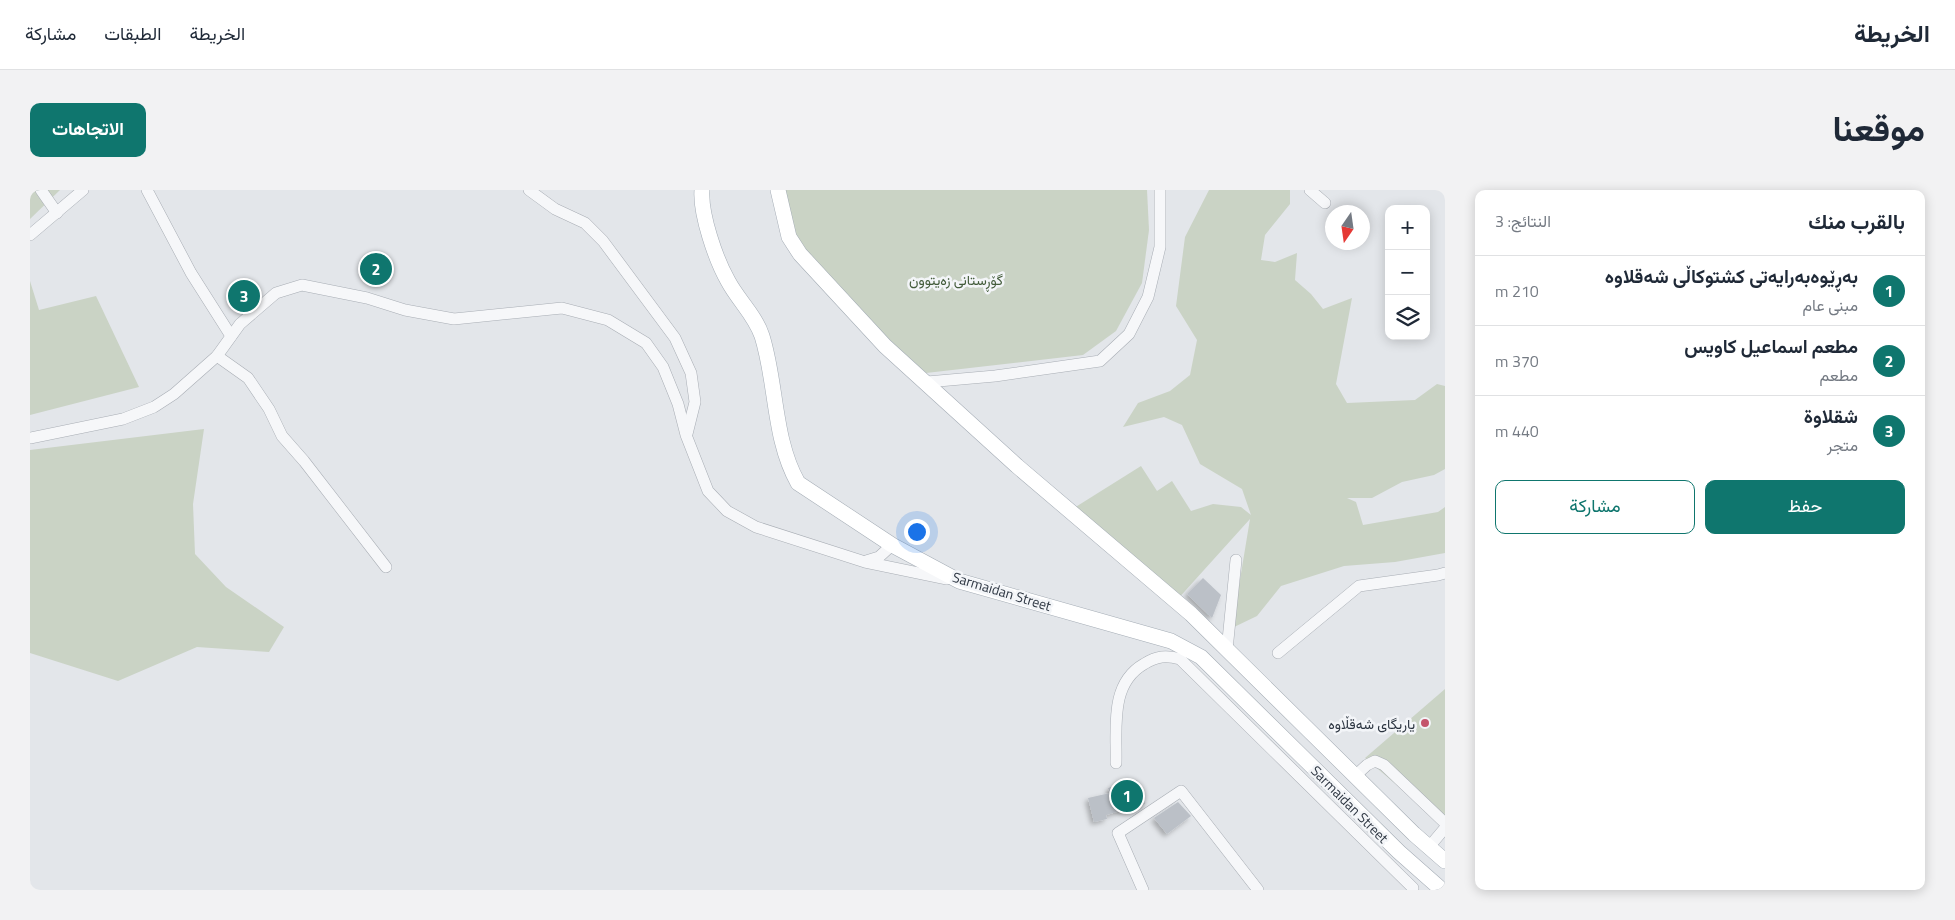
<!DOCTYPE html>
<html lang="ar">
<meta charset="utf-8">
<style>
body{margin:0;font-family:"Titillium Web",Vazirmatn,sans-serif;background:#f2f2f3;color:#1f2937;direction:rtl}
.controls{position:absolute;right:15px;top:15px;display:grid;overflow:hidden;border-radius:10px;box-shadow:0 2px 12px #0003}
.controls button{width:45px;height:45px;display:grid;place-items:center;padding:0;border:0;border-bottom:1px solid #e0e1e3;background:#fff;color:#1f2937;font:25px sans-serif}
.compass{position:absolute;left:1295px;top:15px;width:45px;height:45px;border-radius:50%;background:#fff;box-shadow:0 2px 12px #0003;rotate:193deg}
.you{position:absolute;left:886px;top:341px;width:18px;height:18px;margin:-12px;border:4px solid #fff;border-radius:50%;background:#1a73e8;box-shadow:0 0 0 8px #1a73e833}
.badge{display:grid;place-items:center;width:32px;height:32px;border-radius:50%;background:#0f766e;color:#fff;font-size:16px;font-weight:700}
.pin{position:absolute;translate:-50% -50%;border:2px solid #fff;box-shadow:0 1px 5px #0006}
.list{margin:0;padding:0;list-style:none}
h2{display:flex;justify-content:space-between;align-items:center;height:65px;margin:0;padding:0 20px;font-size:21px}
h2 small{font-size:16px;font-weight:400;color:#747a83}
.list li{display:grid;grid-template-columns:32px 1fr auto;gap:15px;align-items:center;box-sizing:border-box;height:70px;padding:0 20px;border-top:1px solid #e0e1e3}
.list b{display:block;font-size:19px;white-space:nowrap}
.list p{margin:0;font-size:16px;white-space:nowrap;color:#747a83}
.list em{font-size:16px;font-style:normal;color:#747a83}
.actions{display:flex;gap:10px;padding:15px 20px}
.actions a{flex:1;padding:11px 0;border:1px solid #0f766e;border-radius:10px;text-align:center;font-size:18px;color:#0f766e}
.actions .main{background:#0f766e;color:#fff}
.icon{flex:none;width:28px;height:28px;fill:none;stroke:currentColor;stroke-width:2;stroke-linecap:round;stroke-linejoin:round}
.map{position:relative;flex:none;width:1415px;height:700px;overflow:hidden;direction:ltr;border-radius:10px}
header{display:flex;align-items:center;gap:30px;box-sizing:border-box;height:70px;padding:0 25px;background:#fff;border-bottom:1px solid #e0e1e3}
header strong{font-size:24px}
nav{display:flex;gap:28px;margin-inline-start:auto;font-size:18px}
.intro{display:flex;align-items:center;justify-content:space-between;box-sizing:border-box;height:120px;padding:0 30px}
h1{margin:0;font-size:35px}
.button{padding:12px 22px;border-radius:10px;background:#0f766e;color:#fff;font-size:18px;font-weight:700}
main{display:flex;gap:30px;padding:0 30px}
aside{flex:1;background:#fff;border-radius:10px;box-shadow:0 2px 12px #0003}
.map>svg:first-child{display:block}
.green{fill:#cad3c5}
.building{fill:#bbc0c7;filter:url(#shadow)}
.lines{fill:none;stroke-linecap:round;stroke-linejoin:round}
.minor-casing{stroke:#a8adb4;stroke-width:12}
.major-casing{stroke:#a4acb5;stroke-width:16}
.minor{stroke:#f6f7f9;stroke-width:11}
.major{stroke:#fff;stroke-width:15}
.poi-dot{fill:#c4546b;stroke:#f3f5f8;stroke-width:2}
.labels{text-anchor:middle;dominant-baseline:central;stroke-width:5;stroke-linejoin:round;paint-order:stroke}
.park-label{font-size:14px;fill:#435c3b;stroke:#f3f5f8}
.street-label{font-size:14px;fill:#2c3541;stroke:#f3f5f8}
.poi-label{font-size:14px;fill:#2c3541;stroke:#f3f5f8;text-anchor:end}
</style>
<header>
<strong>الخريطة</strong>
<nav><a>الخريطة</a><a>الطبقات</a><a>مشاركة</a></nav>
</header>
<div class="intro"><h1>موقعنا</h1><a class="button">الاتجاهات</a></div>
<main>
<aside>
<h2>بالقرب منك<small>النتائج: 3</small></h2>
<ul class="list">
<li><span class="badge">1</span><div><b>بەڕێوەبەرایەتی کشتوکاڵی شەقلاوە</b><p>مبنى عام</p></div><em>210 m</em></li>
<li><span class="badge">2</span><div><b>مطعم اسماعیل کاویس</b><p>مطعم</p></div><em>370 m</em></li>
<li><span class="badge">3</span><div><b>شقلاوة</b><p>متجر</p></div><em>440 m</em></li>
</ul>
<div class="actions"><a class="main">حفظ</a><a>مشاركة</a></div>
</aside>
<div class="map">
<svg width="1415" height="700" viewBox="0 0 1415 700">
<defs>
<filter id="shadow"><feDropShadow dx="-3" dy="3" stdDeviation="2.5" flood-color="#0004"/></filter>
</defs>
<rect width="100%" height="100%" fill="#e3e6ea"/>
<g class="green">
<polygon points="0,0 30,0 0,29"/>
<polygon points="752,0 1117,0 1119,40 1112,93 1086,141 1053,165 896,183 824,119 761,45"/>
<polygon points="1179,0 1260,0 1260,14 1235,45 1231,70 1245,72 1267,63 1265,90 1281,104 1293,119 1322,108 1306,194 1317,213 1385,210 1407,194 1415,196 1415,279 1404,285 1372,292 1342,308 1317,308 1326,312 1333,335 1408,322 1415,317 1415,363 1365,372 1314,376 1251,396 1227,426 1202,438 1220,329 1146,411 1044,318 1111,276 1127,301 1142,291 1161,321 1183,314 1211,317 1221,325 1212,299 1170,274 1152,235 1134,227 1093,237 1108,213 1140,201 1160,185 1167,150 1146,116 1155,47"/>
<polygon points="0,91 9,120 66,106 109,197 0,225"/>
<polygon points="174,239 163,314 165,364 196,397 254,437 239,462 167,457 88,491 0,463 0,260"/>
<polygon points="1415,499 1415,636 1335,568"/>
</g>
<g class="building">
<polygon points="1173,388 1191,405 1182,428 1157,404"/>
<polygon points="1107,590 1115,614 1076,625 1077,629 1064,632 1058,608 1080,603 1078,598"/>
<polygon points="1148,612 1161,626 1137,644 1124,628"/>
</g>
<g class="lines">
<g class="minor-casing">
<g id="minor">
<polyline points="11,0 27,23"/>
<polyline points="117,0 161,83 201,146"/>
<polyline points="499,0 525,19 555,33 573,51 645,148 661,183 665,212 657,244"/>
<polyline points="1280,0 1295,13"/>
<polyline points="0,45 53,0"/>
<polyline points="187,166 218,188 239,219 252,246 274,271 356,377"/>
<polyline points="897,192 965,186 1070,171 1099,144 1118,107 1130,57 1130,0"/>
<polyline points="0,248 93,229 124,217 144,204 187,166 210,134 246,103 272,95 337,108 375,120 424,129 532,118 578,130 616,153 633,177 648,214 656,245 678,301 697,321 726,337 835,372 917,389"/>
<polyline points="836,371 849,367 862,355"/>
<polyline points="1197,460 1206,370"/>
<polyline points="1248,463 1329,396 1408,385 1415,383"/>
<path d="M1086,573C1087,539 1079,494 1114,474C1127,466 1136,465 1150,469L1383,698"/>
<polyline points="1325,586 1337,575 1345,571 1354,575 1415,633"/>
<polyline points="1399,657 1415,638"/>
<polyline points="1113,700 1088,643 1151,601 1228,700"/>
</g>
</g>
<g class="major-casing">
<g id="major">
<path d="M672,0C670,24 686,70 698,91C708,110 725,125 732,146C747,194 743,249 768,293L862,355L929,391L1141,451L1171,467L1369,662L1412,700"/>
<polyline points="748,0 759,47 770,64 855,156 987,276 1161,424 1384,644 1415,671"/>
</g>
</g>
<use href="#minor" class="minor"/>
<use href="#major" class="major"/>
</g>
<circle class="poi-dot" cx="1395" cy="533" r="5"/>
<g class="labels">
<g class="park-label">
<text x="926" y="89">گۆڕستانی زەیتوون</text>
</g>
<g class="street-label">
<text transform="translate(972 401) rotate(17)">Sarmaidan Street</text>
<text transform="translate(1320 614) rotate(45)">Sarmaidan Street</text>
</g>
<g class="poi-label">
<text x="1385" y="533">ياريگاى شەقڵاوە</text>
</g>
</g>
</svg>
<div class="controls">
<button>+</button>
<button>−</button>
<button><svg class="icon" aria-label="layers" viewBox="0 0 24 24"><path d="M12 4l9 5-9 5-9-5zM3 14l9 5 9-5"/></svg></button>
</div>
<svg class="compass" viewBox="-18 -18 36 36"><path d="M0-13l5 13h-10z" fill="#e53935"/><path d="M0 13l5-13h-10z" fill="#747a83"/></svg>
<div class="you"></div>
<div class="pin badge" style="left:1097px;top:606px">1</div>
<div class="pin badge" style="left:346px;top:79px">2</div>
<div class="pin badge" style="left:214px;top:106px">3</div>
</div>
</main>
